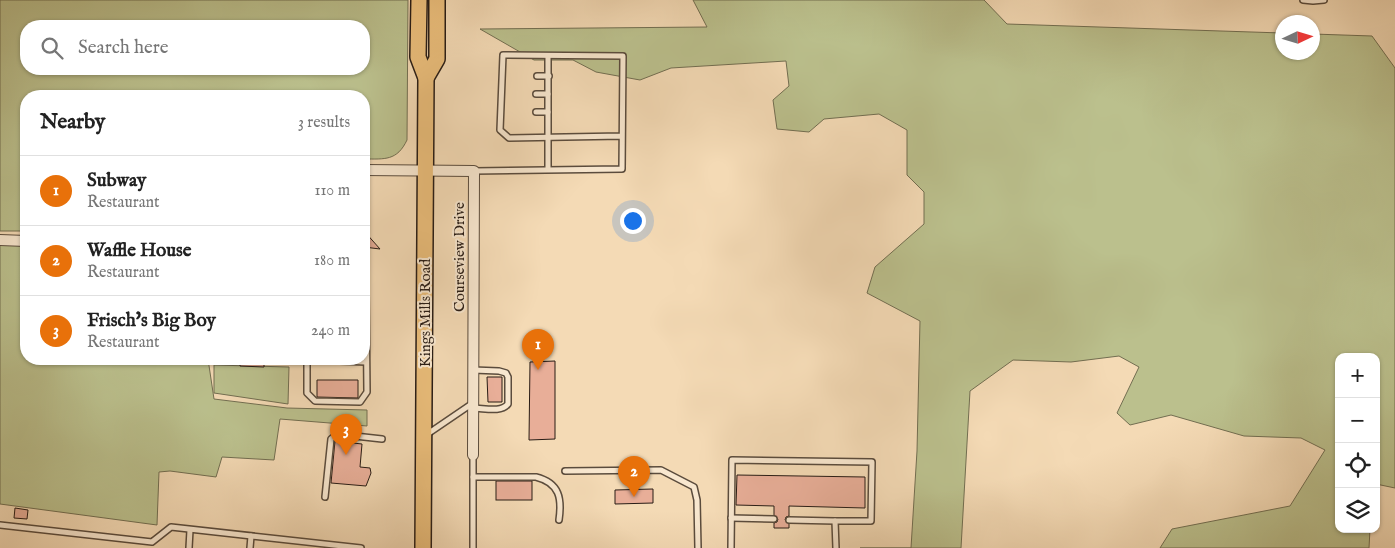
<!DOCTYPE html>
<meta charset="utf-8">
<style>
body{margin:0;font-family:"IM FELL English",serif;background:#f2f2f2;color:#222}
.controls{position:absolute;right:15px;bottom:15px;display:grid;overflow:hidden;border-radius:10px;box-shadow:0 1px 4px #0004}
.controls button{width:45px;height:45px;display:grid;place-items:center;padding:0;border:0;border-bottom:1px solid #e0e0e0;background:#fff;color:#222;font:25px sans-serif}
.compass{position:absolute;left:1275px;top:15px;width:45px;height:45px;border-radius:50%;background:#fff;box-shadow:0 1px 4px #0004;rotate:86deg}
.you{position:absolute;left:632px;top:220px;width:18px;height:18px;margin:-12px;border:4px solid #fff;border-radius:50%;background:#1a73e8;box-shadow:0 0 0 8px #1a73e833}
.badge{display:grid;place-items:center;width:32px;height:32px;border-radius:50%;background:#db2777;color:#fff;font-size:16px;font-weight:700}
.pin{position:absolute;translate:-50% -41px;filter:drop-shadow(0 1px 2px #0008)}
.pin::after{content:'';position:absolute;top:26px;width:18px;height:15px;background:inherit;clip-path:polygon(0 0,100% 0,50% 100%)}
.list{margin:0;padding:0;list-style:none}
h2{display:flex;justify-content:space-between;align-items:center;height:65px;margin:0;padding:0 20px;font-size:21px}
h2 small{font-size:16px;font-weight:400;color:#767676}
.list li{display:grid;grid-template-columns:32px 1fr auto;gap:15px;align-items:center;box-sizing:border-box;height:70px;padding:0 20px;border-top:1px solid #e0e0e0}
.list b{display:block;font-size:19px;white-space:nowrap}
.list p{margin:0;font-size:16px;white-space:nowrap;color:#767676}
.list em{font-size:16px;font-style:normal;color:#767676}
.icon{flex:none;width:28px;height:28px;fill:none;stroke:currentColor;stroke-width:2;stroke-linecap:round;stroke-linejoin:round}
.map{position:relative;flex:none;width:1395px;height:548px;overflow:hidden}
.search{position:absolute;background:#fff;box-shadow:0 1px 4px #0004;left:20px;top:20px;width:350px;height:55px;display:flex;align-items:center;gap:12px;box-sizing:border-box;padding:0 18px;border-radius:20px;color:#767676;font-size:19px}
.panel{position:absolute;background:#fff;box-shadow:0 1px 4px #0004;left:20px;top:90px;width:350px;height:275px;border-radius:20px}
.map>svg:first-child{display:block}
.green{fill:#bbc08d;stroke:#726e51;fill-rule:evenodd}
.building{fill:#e8ae98;stroke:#281c15}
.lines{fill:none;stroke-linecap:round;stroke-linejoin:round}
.service-casing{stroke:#5b4c3d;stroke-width:8}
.minor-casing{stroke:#5b4c3d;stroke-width:12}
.primary-casing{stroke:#281c15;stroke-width:18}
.service{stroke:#f8e7cf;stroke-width:5}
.minor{stroke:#f8e7cf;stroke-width:10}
.primary{stroke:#eabd7a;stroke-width:15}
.labels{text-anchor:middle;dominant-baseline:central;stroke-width:4;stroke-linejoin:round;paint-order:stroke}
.street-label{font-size:15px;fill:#281c15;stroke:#f8e7cf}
</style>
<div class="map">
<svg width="1395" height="548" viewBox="0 0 1395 548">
<rect width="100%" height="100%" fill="#f4dab5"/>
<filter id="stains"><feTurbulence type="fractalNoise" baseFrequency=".004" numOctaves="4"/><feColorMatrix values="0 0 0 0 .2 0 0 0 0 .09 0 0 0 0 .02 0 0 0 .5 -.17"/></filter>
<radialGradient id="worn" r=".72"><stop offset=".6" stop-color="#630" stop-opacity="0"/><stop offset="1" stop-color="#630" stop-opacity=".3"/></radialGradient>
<g class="green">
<path d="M0,0H408L407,140C397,161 385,159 364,159V96H26V231H0ZM26,26H364V69H26Z"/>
<polygon points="693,0 984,0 1007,24 1282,33 1282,52 1312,52 1313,34 1372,36 1395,68 1395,488 1376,484 1376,357 1339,357 1339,529 1370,529 1369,548 1160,548 1172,529 1290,506 1325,450 1301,438 1244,436 1171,415 1130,425 1117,413 1139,367 1119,356 1071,362 1013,360 970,391 961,548 860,548 911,548 917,451 920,321 867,293 875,267 924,224 924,192 907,175 907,130 879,114 824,119 809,132 777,129 773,100 789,86 786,61 671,68 640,80 596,72 573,60 534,60 480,29 707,27"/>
<polygon points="0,240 26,241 26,359 208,359 214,399 287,408 367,410 367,426 280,419 274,460 222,457 216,477 170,471 159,472 157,525 0,504"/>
<polygon points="214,365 289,367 288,404 214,393"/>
</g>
<g class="building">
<polygon points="364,231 380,249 364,247"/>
<polygon points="240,359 264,359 264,367 240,366"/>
<polygon points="555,361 555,439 529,440 530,362"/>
<polygon points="487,377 502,377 502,402 488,402"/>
<polygon points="317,380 358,380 358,398 317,397"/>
<polygon points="335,441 362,444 360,467 370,468 371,473 366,486 331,483"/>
<polygon points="737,475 865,477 865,508 789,506 789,516 786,517 785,520 789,524 789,528 774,528 774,523 777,522 778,519 774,515 774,506 736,505"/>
<rect x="496" y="481" width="36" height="19"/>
<polygon points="653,489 653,503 615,504 615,490"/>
<polygon points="15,508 28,510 27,519 14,518"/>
</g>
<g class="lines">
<g class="service-casing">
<g id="service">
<polyline points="1303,0 1313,1 1324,0"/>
<polyline points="537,76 549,76"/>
<polyline points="536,94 548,94"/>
<polyline points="536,112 548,112"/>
<polyline points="548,169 548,56"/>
<polyline points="474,171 622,169 623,56 503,55 500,130 509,138 622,136"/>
<polyline points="286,359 366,362"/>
<polyline points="307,360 307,393 315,401 360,402 367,392 366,294 364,292"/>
<path d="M473,370L499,371L506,373L508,377V404C501,413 484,408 473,408"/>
<polyline points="426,435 473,403"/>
<polyline points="473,455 473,548"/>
<polyline points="565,471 661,470 694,487 697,500 698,548"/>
<path d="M473,477H536C560,483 562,499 559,520"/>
<polyline points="325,497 331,439 337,434 382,439"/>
<polyline points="731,518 774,519"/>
<polyline points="789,520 835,521"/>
<polyline points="0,525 152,542 171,527 361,548"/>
<polyline points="189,548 190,530"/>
<polyline points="250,548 251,536"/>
<polyline points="731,548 732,460 872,462 871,521 835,521 836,548"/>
</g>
</g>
<g class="minor-casing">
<g id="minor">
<polyline points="364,170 474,171 473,455"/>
<polyline points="0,240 26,241"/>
</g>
</g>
<g class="primary-casing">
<g id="primary">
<polyline points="419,0 418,57 426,78 423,548"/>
<polyline points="426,78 437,59 437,0"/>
</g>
</g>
<use href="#service" class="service"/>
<use href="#minor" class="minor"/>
<use href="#primary" class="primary"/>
</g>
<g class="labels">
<g class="street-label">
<text transform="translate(459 257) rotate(-90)">Courseview Drive</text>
<text transform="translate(425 313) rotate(-90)">Kings Mills Road</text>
</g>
</g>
<rect width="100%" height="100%" filter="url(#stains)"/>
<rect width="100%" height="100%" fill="url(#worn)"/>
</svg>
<div class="controls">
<button>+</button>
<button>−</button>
<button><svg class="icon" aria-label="locate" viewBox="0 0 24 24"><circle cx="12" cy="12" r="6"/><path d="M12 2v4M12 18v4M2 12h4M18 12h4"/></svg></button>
<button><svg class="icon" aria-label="layers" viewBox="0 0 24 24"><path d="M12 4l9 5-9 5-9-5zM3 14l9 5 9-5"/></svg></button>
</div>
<svg class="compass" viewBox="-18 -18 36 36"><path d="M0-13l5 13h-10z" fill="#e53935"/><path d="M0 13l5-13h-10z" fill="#767676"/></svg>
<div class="you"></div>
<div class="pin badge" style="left:538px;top:370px;background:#e8710a">1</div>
<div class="pin badge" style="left:634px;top:497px;background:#e8710a">2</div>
<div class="pin badge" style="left:346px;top:455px;background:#e8710a">3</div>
<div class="search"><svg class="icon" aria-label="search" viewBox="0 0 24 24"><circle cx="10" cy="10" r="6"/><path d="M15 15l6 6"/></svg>Search here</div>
<section class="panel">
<h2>Nearby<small>3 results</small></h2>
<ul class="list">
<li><span class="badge" style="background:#e8710a">1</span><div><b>Subway</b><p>Restaurant</p></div><em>110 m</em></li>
<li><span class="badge" style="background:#e8710a">2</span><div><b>Waffle House</b><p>Restaurant</p></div><em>180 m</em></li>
<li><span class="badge" style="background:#e8710a">3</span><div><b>Frisch's Big Boy</b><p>Restaurant</p></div><em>240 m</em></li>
</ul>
</section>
</div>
